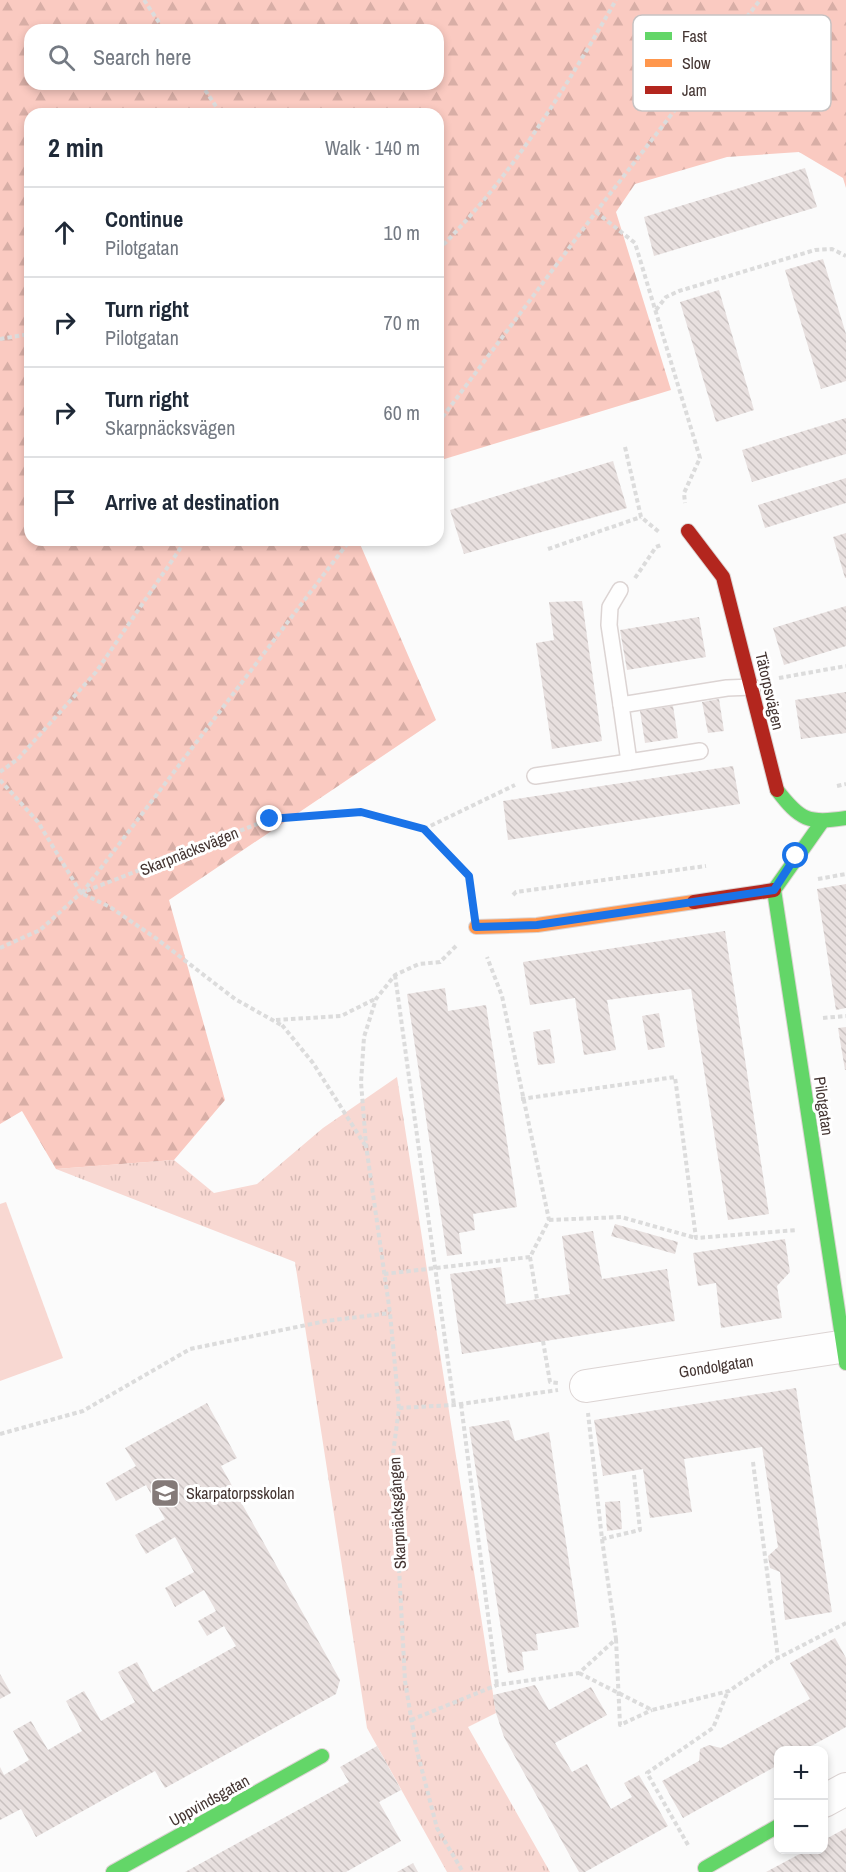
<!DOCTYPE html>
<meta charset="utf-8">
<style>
body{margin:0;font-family:"Archivo Narrow",sans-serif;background:#f2f2f3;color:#1f2937}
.controls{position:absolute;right:18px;bottom:18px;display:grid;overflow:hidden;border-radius:12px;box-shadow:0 3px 9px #0003}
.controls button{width:54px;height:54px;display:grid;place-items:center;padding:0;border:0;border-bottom:2px solid #e0e1e3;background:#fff;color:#1f2937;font:30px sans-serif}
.stop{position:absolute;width:18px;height:18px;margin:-14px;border:4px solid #1a73e8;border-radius:50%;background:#fff}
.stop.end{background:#1a73e8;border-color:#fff;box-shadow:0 2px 6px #0008}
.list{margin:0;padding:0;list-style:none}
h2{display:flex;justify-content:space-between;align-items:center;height:78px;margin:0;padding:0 24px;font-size:26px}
h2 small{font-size:20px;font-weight:400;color:#747a83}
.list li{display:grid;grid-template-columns:39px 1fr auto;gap:18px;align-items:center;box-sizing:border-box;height:90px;padding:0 24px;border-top:2px solid #e0e1e3}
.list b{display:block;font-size:22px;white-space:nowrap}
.list p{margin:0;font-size:20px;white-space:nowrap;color:#747a83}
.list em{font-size:20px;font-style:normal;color:#747a83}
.icon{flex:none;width:33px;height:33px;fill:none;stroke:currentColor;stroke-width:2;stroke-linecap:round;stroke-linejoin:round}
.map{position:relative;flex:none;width:846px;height:1872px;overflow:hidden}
.search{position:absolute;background:#fff;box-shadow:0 3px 9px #0003;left:24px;top:24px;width:420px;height:66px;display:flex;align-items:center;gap:15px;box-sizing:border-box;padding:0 21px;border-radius:18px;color:#747a83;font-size:22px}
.panel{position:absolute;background:#fff;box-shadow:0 3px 9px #0003;left:24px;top:108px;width:420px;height:438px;border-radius:18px}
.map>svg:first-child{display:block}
.grass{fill:url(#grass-tufts)}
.forest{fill:url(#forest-firs);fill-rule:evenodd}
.pitch{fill:#f8d8d2}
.building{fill:url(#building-back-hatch)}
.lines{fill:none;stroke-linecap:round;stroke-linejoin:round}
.lane-casing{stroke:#dcd4d3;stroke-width:18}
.street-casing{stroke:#dcd4d3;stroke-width:34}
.fast-casing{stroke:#dcd4d3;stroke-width:16}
.slow-casing{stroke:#dcd4d3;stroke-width:16}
.jam-casing{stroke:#dcd4d3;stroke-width:16}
.path{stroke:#dcdcdc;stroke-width:4;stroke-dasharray:4.5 3;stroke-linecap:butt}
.lane{stroke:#fefefe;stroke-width:15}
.street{stroke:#fefefe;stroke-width:32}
.fast{stroke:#63d668;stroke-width:14}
.slow{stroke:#ff974d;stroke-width:14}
.jam{stroke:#b3261e;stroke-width:14}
.route{stroke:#1a73e8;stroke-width:8}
.labels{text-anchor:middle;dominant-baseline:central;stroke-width:6;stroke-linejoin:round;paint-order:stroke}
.street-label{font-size:16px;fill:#443532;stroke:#fff}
.poi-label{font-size:16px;fill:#443532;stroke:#fff;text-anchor:start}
.key{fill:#fff;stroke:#c7c2c2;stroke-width:1.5}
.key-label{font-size:16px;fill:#443532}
</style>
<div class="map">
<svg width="846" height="1872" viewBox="0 0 846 1872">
<defs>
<pattern id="grass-tufts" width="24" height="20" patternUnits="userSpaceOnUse" patternTransform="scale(1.5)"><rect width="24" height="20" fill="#f8d8d2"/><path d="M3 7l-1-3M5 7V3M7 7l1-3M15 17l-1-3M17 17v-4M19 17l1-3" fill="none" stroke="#d6bab5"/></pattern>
<pattern id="forest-firs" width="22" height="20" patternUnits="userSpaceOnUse" patternTransform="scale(1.5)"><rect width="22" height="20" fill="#facac1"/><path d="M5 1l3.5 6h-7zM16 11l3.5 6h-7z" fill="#d8aea6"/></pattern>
<pattern id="building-back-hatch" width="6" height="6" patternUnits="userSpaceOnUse" patternTransform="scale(1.5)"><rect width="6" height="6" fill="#e8e0df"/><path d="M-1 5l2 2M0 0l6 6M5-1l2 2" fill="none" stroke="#c8c1c0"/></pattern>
</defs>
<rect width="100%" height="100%" fill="#fbfbfb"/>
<polygon class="grass" points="397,1077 496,1713 468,1727 550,1872 447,1872 367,1728 295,1262 56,1169 174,1160 214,1193 257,1184 323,1128"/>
<path class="forest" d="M0,0H846V188L843,178L799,152L727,157L635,184L616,212L671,390L438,461V114H30V540H363L360,544L436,720L169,900L225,1100L174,1160L56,1169L22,1111L0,1124ZM30,30H438V84H30Z"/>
<polygon class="pitch" points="6,1202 63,1358 0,1381 0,1204"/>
<g class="building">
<polygon points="805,168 817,207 654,256 644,217"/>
<polygon points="823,259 846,334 846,381 821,389 785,270"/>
<polygon points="719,290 754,410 716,422 680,302"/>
<polygon points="846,418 846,454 752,482 742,450"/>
<polygon points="613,461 627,508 464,554 450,510"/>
<polygon points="846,478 846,503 765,528 758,505"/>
<polygon points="846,533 846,578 845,578 833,537"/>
<polygon points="582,601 602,741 552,749 536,643 554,640 549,602"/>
<polygon points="846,606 846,646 784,665 773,628"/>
<polygon points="699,617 706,657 627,670 620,630"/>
<polygon points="846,692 846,733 801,739 795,700"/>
<polygon points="719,699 724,731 708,733 702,702"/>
<polygon points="673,706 678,738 645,743 640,711"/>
<polygon points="733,766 740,804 508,840 503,801"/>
<polygon points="846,884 846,1008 836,1010 817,889"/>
<polygon points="725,931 769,1214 728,1220 691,989 607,1000 616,1050 584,1055 575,998 530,1005 523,962"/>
<polygon points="445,988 448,1011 486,1005 517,1207 473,1214 475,1230 459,1233 462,1254 447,1256 407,994"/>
<polygon points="659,1013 665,1047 648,1050 642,1016"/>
<polygon points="846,1027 846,1070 845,1070 838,1028"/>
<polygon points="550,1029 555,1063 538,1065 533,1032"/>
<polygon points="615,1224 678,1242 675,1254 611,1236"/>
<polygon points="593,1231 602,1279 667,1269 675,1321 462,1354 450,1274 501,1267 506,1304 570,1294 562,1236"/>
<polygon points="785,1239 790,1272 777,1286 782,1318 721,1328 716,1283 698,1286 693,1253"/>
<polygon points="796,1388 832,1612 785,1620 780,1572 770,1568 768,1556 778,1547 762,1447 684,1459 692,1512 650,1518 643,1469 603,1476 594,1420"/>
<polygon points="207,1403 237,1458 221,1466 340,1680 336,1694 165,1788 155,1771 36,1837 21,1809 0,1820 0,1767 4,1775 29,1760 13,1731 31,1721 48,1750 82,1731 66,1701 84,1691 101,1721 135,1702 118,1672 137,1662 153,1692 236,1646 224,1626 207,1636 198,1621 216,1611 204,1590 175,1607 165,1588 194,1572 175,1537 146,1554 135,1535 165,1519 146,1485 116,1501 106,1483 136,1466 125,1448"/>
<polygon points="509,1420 515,1441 549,1432 579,1627 536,1634 538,1650 522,1652 524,1670 508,1673 469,1427"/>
<polygon points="620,1501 622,1529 607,1531 605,1502"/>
<polygon points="835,1638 846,1658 846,1727 804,1750 778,1750 778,1765 683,1818 662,1781 699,1761 700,1749 709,1745 721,1748 810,1699 790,1663"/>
<polygon points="0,1674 11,1693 0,1699"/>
<polygon points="535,1685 549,1710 591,1687 607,1715 555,1743 572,1772 587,1764 611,1809 632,1797 624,1783 639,1775 668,1826 585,1872 579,1872 504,1737 496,1713 493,1695"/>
<polygon points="377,1746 401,1790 379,1802 401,1841 346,1872 185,1872 349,1782 340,1767"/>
<polygon points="846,1828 846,1872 766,1872 807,1850 824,1850 824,1840"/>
<polygon points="413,1863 418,1872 397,1872"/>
</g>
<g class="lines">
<g class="lane-casing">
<g id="lane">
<polyline points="620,590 610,607 609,625 621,705"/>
<polyline points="700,751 629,762 621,705 727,688 753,687"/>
<polyline points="535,776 629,762"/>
</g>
</g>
<g class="street-casing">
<g id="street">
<polyline points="586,1386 846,1346"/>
<polyline points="824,1801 846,1789"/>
</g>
</g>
<g class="fast-casing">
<g id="fast">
<path d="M777,790C800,820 808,824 846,818"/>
<polyline points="822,822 774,890 846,1363"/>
<polyline points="705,1868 778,1826"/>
<polyline points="113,1872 322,1756"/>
</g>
</g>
<g class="slow-casing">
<polyline id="slow" points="476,927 537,925 694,902"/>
</g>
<g class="jam-casing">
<g id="jam">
<polyline points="688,531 723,577 777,790"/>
<polyline points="694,902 774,890"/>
</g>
</g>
<g class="path">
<polyline points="144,0 164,30"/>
<polyline points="201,84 221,114"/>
<polyline points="596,212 635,243 700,458 684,493 685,503"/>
<path d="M438,250C511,178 565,89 616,0"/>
<polyline points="656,310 666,297 679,291 815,250 832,249 846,256"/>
<polyline points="0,339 30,334"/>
<polyline points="438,423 596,212 760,0"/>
<polyline points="625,447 641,517 659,532"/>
<polyline points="548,549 641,517"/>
<polyline points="635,578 656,547 661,545"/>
<polyline points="779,678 846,666"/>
<polyline points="0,772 18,759 96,672 186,540"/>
<polyline points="0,780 38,822 81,893 110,907 157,939 235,999 283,1026"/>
<polyline points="837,786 846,784"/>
<polyline points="424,829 515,785"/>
<polyline points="818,879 846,874"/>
<polyline points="82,893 350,540"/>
<polyline points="513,895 516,892 706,866"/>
<polyline points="456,946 440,962 419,964 395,975 376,999 364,1037 361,1082 366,1145 390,1313 399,1408 393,1454 405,1681 416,1747 437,1828 463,1872"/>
<polyline points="0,948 40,930 81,893 270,819 361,812 424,829 469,876 472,898"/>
<polyline points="395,975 454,1405"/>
<polyline points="823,1018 846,1016"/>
<polyline points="276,1020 341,1016 375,999"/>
<polyline points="282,1025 313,1063 365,1145"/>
<polyline points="521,1099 675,1077 696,1238 797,1230"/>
<polyline points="549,1220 621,1217 696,1238"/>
<polyline points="530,1257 537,1299"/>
<polyline points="384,1274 530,1257 549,1220 502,996 487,957"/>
<polyline points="543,1341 550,1382 558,1383"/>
<polyline points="461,1404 497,1685"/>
<polyline points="399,1408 454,1405 558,1390"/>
<polyline points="0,1434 83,1411 190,1349 326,1321 390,1313"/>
<polyline points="753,1462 778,1658"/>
<polyline points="602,1539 640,1530 634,1475"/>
<polyline points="616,1639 620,1725 652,1710"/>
<polyline points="579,1673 652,1710 729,1691 774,1660 846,1623"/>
<polyline points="411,1720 497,1685 579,1673 616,1639 602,1539 588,1413"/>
<polyline points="688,1845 647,1773 713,1728 728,1691"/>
</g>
<use href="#lane" class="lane"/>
<use href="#street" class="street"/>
<use href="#fast" class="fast"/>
<use href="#slow" class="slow"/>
<use href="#jam" class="jam"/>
</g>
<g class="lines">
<polyline class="route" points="270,819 361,812 424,829 469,876 476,927 537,925 774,890 796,856"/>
</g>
<defs>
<g id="school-square" transform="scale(1.5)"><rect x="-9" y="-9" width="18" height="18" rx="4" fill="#847a78" stroke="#fff"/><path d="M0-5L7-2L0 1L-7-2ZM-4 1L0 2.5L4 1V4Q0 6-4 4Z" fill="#fff"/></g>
</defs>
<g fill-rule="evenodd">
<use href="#school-square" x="165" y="1493"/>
</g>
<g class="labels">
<g class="street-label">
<text transform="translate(770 691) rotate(77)">Tätorpsvägen</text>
<text transform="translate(189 851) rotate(-22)">Skarpnäcksvägen</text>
<text transform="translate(824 1106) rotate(82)">Pilotgatan</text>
<text transform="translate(716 1366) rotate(-9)">Gondolgatan</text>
<text transform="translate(397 1513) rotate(-93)">Skarpnäcksgången</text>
<text transform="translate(209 1800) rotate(-29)">Uppvindsgatan</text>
</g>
<g class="poi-label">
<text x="186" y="1493">Skarpatorpsskolan</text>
</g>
</g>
<rect x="633" y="15" width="198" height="96" rx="9" class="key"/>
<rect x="645" y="32" width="27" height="8" fill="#63d668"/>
<rect x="645" y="59" width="27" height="8" fill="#ff974d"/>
<rect x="645" y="86" width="27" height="8" fill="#b3261e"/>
<g class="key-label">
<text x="682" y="42">Fast</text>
<text x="682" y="69">Slow</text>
<text x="682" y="96">Jam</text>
</g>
</svg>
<div class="controls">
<button>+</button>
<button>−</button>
</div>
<div class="stop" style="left:796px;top:856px"></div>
<div class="stop end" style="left:270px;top:819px"></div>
<div class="search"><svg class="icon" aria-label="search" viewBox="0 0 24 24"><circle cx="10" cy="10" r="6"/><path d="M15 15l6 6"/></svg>Search here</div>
<section class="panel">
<h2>2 min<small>Walk · 140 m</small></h2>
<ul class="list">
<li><svg class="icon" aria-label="ahead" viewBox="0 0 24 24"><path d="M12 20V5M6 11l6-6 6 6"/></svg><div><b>Continue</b><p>Pilotgatan</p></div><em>10 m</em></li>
<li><svg class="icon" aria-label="right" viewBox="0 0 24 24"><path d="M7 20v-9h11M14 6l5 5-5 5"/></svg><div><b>Turn right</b><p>Pilotgatan</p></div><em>70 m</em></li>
<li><svg class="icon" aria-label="right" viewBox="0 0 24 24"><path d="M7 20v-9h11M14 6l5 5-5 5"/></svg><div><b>Turn right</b><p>Skarpnäcksvägen</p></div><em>60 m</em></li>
<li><svg class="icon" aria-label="arrive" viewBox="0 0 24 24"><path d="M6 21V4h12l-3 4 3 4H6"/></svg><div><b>Arrive at destination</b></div></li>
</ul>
</section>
</div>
